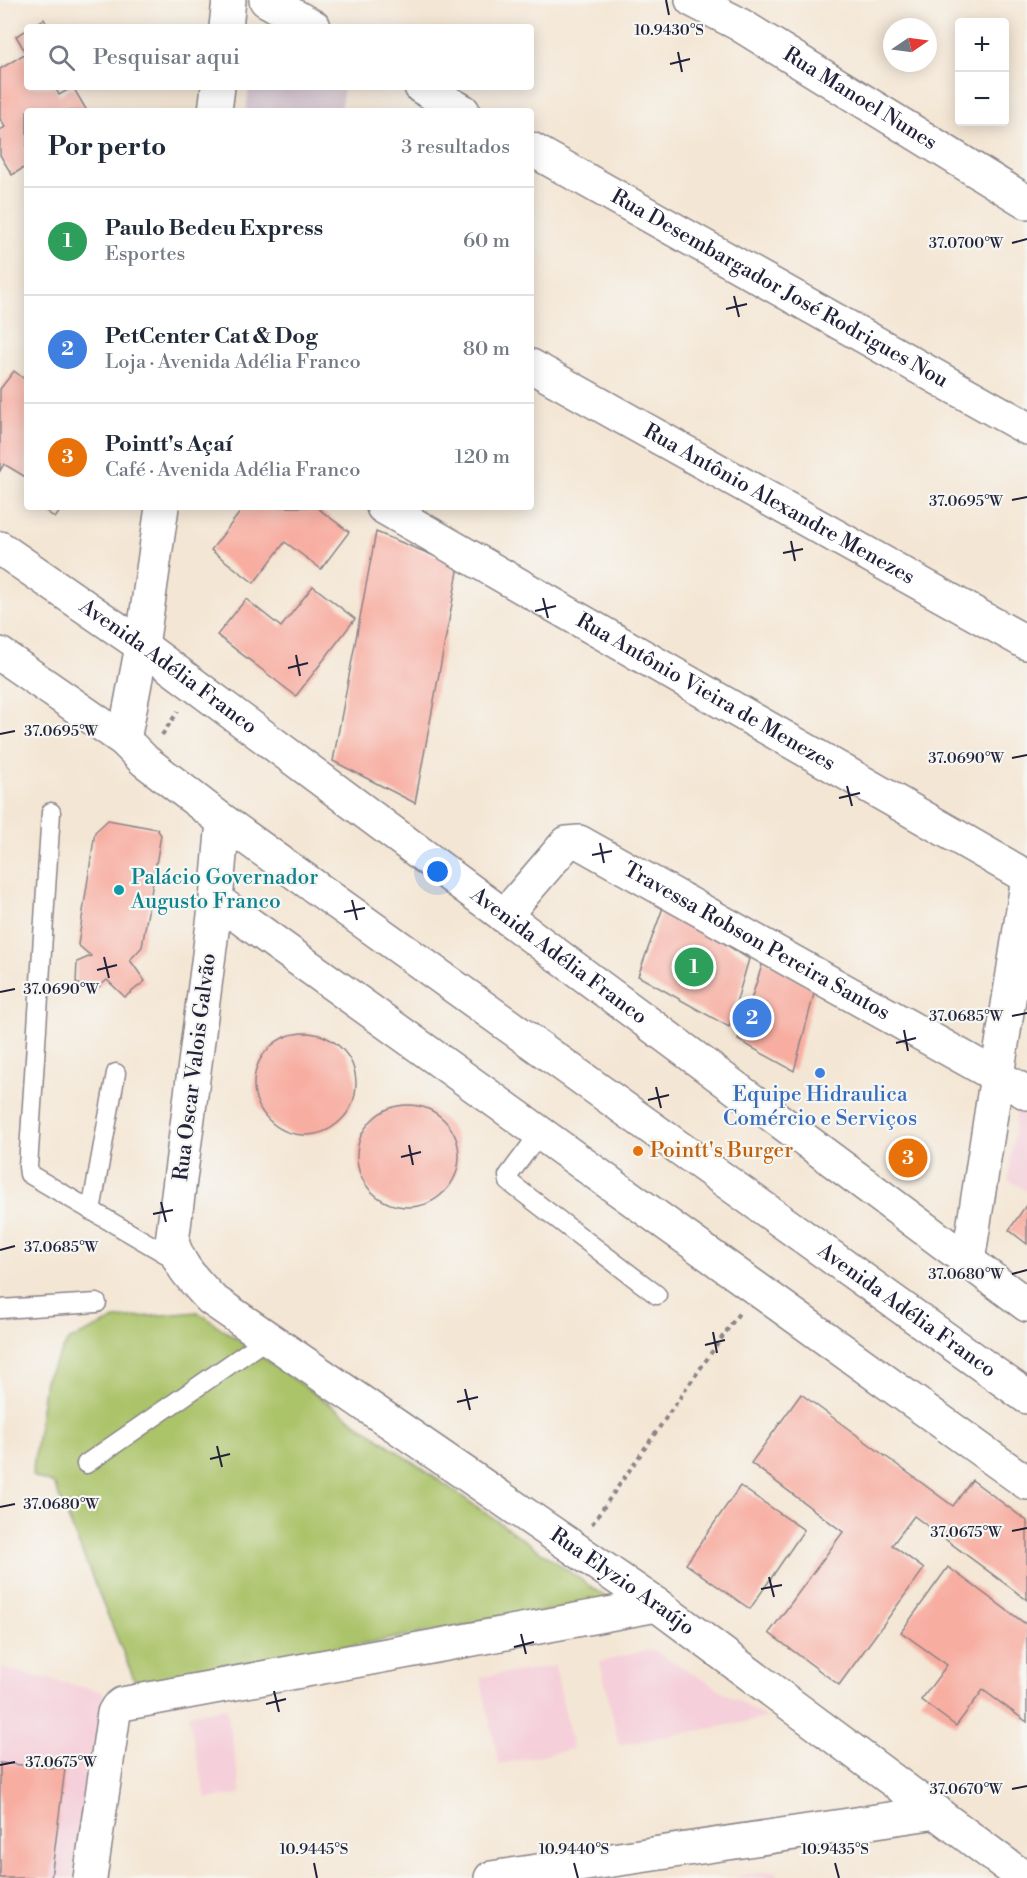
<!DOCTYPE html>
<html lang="pt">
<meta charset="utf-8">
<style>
body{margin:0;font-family:"Libre Bodoni",serif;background:#f2f2f3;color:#1f2937}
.controls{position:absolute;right:18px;top:18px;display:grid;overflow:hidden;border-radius:6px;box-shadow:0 3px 15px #0003}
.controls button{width:54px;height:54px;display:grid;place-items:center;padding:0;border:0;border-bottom:2px solid #e0e1e3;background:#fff;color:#1f2937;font:30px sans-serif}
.compass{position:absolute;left:883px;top:18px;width:54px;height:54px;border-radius:50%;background:#fff;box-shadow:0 3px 15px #0003;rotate:77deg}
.you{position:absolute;left:438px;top:872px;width:21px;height:21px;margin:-15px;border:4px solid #fff;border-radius:50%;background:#1a73e8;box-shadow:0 0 0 9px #1a73e833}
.badge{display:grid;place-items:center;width:39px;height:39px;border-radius:50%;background:#d1495b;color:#fff;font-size:20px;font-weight:700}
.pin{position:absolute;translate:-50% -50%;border:3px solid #fff;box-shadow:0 2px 6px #0006}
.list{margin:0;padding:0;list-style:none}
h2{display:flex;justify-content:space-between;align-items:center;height:78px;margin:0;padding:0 24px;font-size:26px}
h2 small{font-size:20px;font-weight:400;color:#747a83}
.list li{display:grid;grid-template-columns:39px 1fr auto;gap:18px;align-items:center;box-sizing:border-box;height:108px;padding:0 24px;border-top:2px solid #e0e1e3}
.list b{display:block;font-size:22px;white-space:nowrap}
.list p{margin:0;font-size:20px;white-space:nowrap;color:#747a83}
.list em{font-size:20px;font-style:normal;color:#747a83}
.icon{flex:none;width:33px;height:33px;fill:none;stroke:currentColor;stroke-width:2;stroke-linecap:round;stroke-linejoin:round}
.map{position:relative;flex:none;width:1027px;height:1878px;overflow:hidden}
.search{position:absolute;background:#fff;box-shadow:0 3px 15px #0003;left:24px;top:24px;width:510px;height:66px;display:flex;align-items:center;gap:15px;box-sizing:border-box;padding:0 21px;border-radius:6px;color:#747a83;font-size:22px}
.panel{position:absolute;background:#fff;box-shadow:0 3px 15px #0003;left:24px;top:108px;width:510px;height:402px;border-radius:6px}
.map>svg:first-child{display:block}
.built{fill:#f5cfda}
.industrial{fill:#d1bdcb}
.green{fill:#abc369;stroke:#667252;stroke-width:1.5}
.building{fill:#f8ada1}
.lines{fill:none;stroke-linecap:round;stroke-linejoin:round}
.service-casing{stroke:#8b8488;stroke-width:21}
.minor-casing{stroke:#8b8488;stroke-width:36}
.tertiary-casing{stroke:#8b8488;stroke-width:36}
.secondary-casing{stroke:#8b8488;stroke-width:36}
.path{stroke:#8b8488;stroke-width:4;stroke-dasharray:4.5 4.5;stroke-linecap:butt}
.service{stroke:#fff;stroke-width:18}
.minor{stroke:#fff;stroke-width:33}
.tertiary{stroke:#fff;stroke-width:33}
.secondary{stroke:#fff;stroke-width:33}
.ticks{fill:none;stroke:#22223b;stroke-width:2}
.culture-dot{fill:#0f9aa8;stroke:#f6f6f2;stroke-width:2}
.shop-dot{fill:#3f7fe0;stroke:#f6f6f2;stroke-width:2}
.food-dot{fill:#e8710a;stroke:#f6f6f2;stroke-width:2}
.labels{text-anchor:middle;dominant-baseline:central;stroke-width:4.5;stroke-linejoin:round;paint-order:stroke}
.street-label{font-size:21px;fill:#22223b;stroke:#f6f6f2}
.culture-label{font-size:21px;fill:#0d838f;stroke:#f6f6f2;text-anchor:start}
.shop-label{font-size:21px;fill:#366cbe;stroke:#f6f6f2}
.food-label{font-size:21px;fill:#c56008;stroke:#f6f6f2;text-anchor:start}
.ticks-label{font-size:15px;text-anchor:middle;fill:#22223b;stroke:#f6f6f2;stroke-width:4.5;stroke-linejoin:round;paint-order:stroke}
</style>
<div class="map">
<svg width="1027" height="1878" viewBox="0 0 1027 1878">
<rect width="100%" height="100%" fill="#f6f6f2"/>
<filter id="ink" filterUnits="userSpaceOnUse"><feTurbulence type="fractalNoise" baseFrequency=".0167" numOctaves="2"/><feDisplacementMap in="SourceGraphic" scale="12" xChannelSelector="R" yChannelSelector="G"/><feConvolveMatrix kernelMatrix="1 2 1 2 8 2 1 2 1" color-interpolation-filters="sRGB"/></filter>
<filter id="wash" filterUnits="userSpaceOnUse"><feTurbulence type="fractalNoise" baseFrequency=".008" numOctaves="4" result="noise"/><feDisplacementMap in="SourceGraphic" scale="24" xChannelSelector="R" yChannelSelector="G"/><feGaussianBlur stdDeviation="1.35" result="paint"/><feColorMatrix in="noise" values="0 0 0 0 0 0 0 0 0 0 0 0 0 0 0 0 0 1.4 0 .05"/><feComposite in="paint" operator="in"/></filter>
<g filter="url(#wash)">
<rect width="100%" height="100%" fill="#f4e6d4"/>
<g class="built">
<polygon points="1018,1098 1027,1104 1027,1191 1008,1180"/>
<polygon points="652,1649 767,1718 619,1745 600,1662"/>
<polygon points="555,1666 573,1749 499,1764 480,1677"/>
<polygon points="0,1668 104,1692 72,1878 0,1878"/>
<polygon points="227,1708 241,1794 206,1799 188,1714"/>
<polygon points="776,1871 777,1878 736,1878 736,1877"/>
</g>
<polygon class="industrial" points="249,87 344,87 340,111 246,111"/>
<polygon class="green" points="198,1312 610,1600 136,1684 54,1484 32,1476 45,1380 68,1341 115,1319"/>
<g id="blocks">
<g class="building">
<polygon points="44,19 48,27 31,27"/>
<polygon points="27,30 27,87 55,87 59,95 73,87 87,111 27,111 27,166 12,175 0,155 0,130 5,127 0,119 0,69 26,53 16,36"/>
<polygon points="14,371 27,381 27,478 4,464 0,471 0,389"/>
<polygon points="41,507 63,507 55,518"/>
<polygon points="244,507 316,507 349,532 321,569 285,542 254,583 211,550"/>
<polygon points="376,532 459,566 415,803 333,761"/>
<polygon points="313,586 355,619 296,696 217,635 246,599 281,627"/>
<polygon points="108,820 157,829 161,835 142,947 130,960 145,981 125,997 107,980 95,990 76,983 77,962 91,956 78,945 95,832"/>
<polygon points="664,905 749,959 729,1027 638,976"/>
<polygon points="764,959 815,990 794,1071 738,1040"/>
<circle cx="305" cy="1084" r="51"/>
<circle cx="408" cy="1156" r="51"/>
<polygon points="1027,1204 1027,1244 1009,1230"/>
<polygon points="801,1394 953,1506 972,1480 1027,1521 1027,1600 914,1516 892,1545 924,1569 839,1685 769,1633 843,1532 751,1463"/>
<polygon points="740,1486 804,1530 750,1609 686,1564"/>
<polygon points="948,1567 1027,1625 1027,1722 983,1690 956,1726 921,1700 947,1665 901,1632"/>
<polygon points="0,1763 65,1769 51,1878 0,1878"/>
</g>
</g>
</g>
<g filter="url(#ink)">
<use href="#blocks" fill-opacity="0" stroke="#8b8488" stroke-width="1.5"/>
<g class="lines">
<g class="service-casing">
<g id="service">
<polyline points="51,812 28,1167 29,1174 178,1261"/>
<polyline points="540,1133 508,1176 509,1182 657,1295"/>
<polyline points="91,1211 116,1073"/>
<polyline points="0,1309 97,1303"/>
<polyline points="86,1464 268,1338"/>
</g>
</g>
<g class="minor-casing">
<g id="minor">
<polyline points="266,0 314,27"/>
<path id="s1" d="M692,0L737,23L1027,202"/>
<polyline points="421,87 463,111"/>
<path id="s2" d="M531,149L1027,428"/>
<path id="s3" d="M531,366L1027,643"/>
<path id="s4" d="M383,507L1027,877"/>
<path id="s5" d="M223,821L216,900L172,1242C181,1269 193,1279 211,1299L657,1605L1024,1878"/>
<polyline points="216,900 1027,1483"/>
<path id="s6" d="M504,916L564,846L567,843L579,842L1027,1093"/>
<polyline points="968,1261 1027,884"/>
<polyline points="90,1878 114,1713 117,1708 122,1704 657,1605"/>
<polyline points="491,1878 937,1812"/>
</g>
</g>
<g class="tertiary-casing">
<g id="tertiary">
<polyline points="226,27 229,0"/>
<polyline points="215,111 218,87"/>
<polyline points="124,740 142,646 162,507"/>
</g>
</g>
<g class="secondary-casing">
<g id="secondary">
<path id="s7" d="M0,548L142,646L1027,1305"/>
<path id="s8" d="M0,654L124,740L145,761L223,821L1027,1397"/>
</g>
</g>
<g class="path">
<polyline points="162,735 178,711"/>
<polyline points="592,1524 739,1313"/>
</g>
<use href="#service" class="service"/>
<use href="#minor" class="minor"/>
<use href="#tertiary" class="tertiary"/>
<use href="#secondary" class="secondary"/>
</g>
</g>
<path class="ticks" d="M666,0L669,15M678,52L682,72M670,64L690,59M1012,243L1027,239M734,296L739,317M726,309L747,304M1012,500L1027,497M791,541L795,561M783,553L803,549M543,598L548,618M535,611L556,606M296,655L300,676M288,668L308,663M0,734L15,731M1012,758L1027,755M847,786L852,806M839,798L860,793M600,843L604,863M592,855L612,851M352,900L357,920M344,912L365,908M104,957L109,978M97,970L117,965M0,992L15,989M1012,1016L1027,1013M904,1030L908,1051M896,1043L916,1038M656,1087L661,1108M648,1100L669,1095M409,1145L413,1165M401,1157L421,1152M161,1202L166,1222M153,1214L173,1210M0,1250L15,1246M1012,1274L1027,1270M713,1332L717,1353M705,1345L725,1340M465,1389L470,1410M457,1402L478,1397M217,1446L222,1467M210,1459L230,1454M0,1507L15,1504M1012,1531L1027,1528M769,1577L774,1597M761,1589L782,1585M521,1634L526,1654M514,1647L534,1642M274,1691L279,1712M266,1704L286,1699M0,1765L15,1762M1012,1789L1027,1786M314,1863L317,1878M574,1863L578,1878M835,1863L839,1878"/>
<circle class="culture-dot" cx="119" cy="890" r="6"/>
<circle class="shop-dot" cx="820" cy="1073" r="6"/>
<circle class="food-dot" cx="638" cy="1151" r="6"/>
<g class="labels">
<g class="street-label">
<text stroke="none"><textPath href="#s1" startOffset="195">Rua Manoel Nunes</textPath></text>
<text stroke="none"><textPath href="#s2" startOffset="285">Rua Desembargador José Rodrigues Nou</textPath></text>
<text stroke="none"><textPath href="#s3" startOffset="284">Rua Antônio Alexandre Menezes</textPath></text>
<text stroke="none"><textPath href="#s7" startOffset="206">Avenida Adélia Franco</textPath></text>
<text stroke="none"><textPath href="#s4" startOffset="372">Rua Antônio Vieira de Menezes</textPath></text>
<text stroke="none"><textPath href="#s6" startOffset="312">Travessa Robson Pereira Santos</textPath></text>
<text stroke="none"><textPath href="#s7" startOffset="692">Avenida Adélia Franco</textPath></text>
<text transform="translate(195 1067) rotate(-83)">Rua Oscar Valois Galvão</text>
<text stroke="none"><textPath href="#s8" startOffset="1120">Avenida Adélia Franco</textPath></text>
<text stroke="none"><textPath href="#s5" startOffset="993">Rua Elyzio Araújo</textPath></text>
</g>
<g class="culture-label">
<text x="131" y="878">Palácio Governador<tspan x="131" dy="24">Augusto Franco</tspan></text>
</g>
<g class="shop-label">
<text x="820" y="1095">Equipe Hidraulica<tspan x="820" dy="24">Comércio e Serviços</tspan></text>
</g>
<g class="food-label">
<text x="650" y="1151">Pointt's Burger</text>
</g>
</g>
<g class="ticks-label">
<text x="669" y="35">10.9430°S</text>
<text x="966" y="248">37.0700°W</text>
<text x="966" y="506">37.0695°W</text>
<text x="61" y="736">37.0695°W</text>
<text x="966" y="763">37.0690°W</text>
<text x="61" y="994">37.0690°W</text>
<text x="966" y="1021">37.0685°W</text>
<text x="61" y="1252">37.0685°W</text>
<text x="966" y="1279">37.0680°W</text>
<text x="61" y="1509">37.0680°W</text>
<text x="966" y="1537">37.0675°W</text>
<text x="61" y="1767">37.0675°W</text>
<text x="966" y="1794">37.0670°W</text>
<text x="314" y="1854">10.9445°S</text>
<text x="574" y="1854">10.9440°S</text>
<text x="835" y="1854">10.9435°S</text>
</g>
</svg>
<div class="controls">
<button>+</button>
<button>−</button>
</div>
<svg class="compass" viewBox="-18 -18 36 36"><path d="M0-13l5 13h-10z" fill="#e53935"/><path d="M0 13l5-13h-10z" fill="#747a83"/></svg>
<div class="you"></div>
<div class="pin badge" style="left:694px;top:967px;background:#2e9e5b">1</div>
<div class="pin badge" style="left:752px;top:1018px;background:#3f7fe0">2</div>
<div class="pin badge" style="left:908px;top:1158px;background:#e8710a">3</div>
<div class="search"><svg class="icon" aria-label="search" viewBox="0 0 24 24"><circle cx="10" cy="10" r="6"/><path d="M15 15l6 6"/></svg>Pesquisar aqui</div>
<section class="panel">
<h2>Por perto<small>3 resultados</small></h2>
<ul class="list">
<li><span class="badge" style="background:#2e9e5b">1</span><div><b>Paulo Bedeu Express</b><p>Esportes</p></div><em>60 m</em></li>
<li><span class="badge" style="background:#3f7fe0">2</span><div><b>PetCenter Cat &amp; Dog</b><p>Loja · Avenida Adélia Franco</p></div><em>80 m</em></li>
<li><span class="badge" style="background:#e8710a">3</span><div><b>Pointt's Açaí</b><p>Café · Avenida Adélia Franco</p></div><em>120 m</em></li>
</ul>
</section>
</div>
